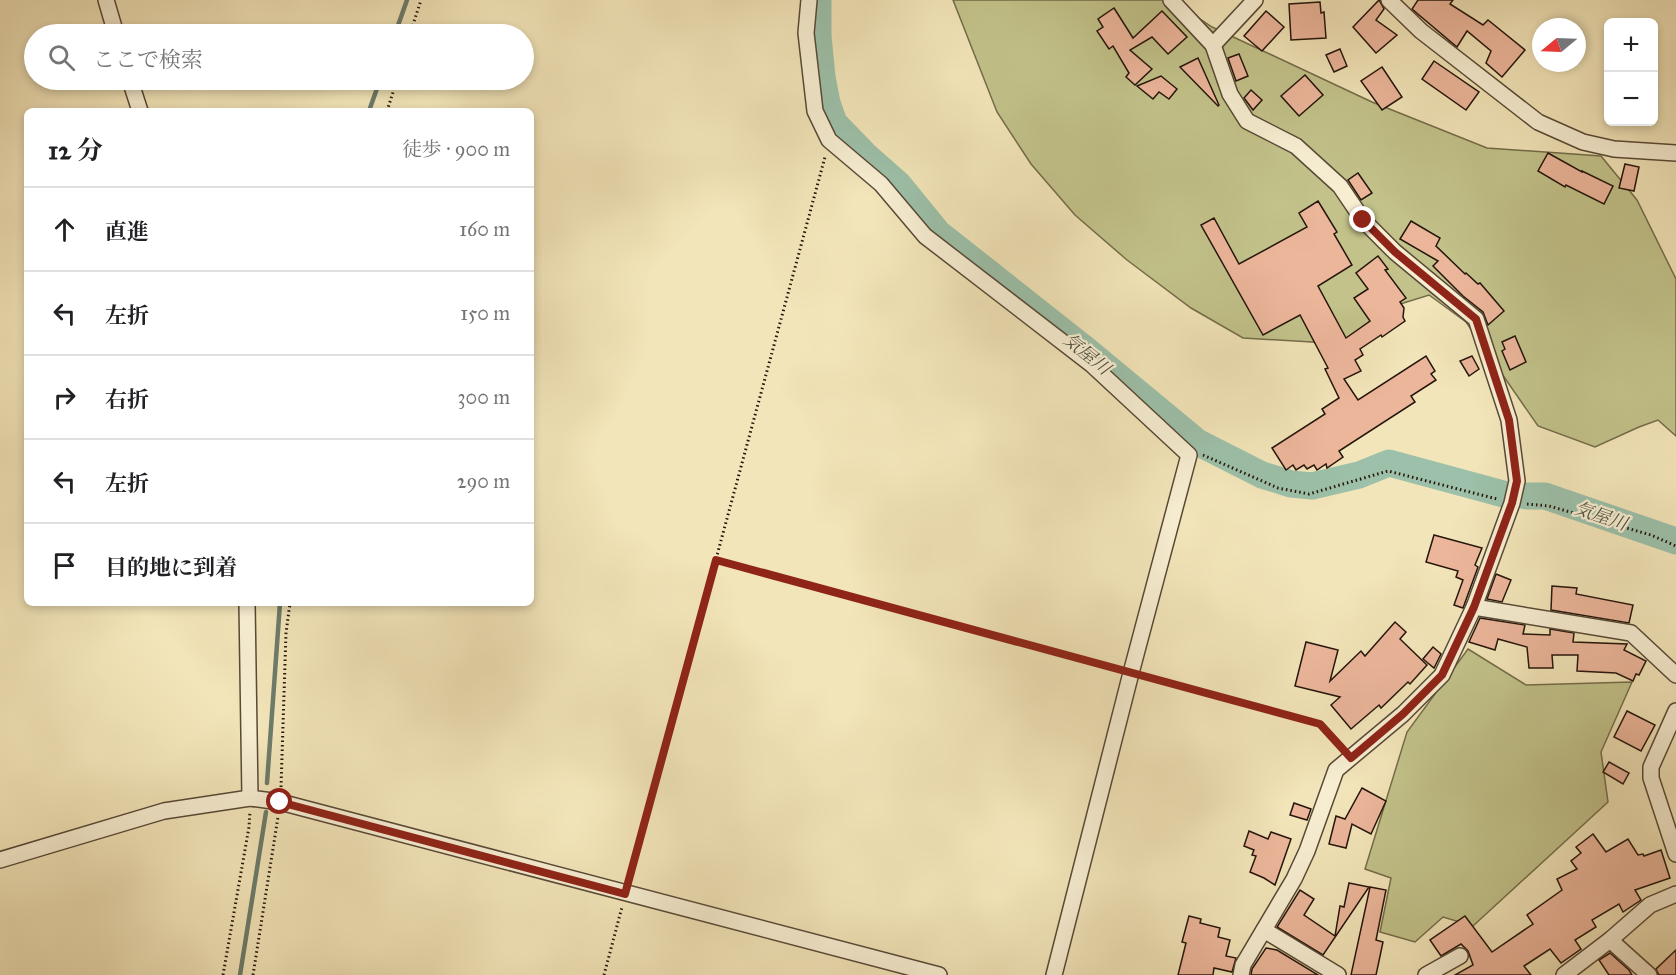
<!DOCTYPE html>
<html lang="ja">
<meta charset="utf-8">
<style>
body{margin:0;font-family:"IM FELL Great Primer","Noto Serif JP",serif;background:#f6f6f6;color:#202124}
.controls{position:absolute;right:18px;top:18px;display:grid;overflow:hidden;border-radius:9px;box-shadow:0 3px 9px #0003}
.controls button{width:54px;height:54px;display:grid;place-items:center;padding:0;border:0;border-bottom:2px solid #e0e0e0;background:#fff;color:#202124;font:30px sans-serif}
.compass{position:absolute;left:1532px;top:18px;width:54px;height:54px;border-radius:50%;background:#fff;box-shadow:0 3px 9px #0003;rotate:251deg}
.stop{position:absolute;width:18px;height:18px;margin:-14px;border:4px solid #8f2418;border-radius:50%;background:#fff}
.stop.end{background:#8f2418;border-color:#fff;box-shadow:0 2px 6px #0008}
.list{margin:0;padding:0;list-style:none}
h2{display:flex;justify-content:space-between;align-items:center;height:78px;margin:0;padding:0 24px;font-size:26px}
h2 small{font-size:20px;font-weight:400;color:#757577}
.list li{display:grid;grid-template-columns:39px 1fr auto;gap:18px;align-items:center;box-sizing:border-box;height:84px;padding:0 24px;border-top:2px solid #e0e0e0}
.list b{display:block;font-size:22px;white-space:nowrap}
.list em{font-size:20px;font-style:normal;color:#757577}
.icon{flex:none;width:33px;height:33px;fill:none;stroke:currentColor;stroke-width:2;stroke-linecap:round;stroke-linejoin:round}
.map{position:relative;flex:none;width:1676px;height:975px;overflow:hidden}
.search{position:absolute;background:#fff;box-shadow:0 3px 9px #0003;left:24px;top:24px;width:510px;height:66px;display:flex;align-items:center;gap:15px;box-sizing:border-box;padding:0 21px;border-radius:33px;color:#757577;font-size:22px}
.panel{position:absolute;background:#fff;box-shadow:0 3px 9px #0003;left:24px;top:108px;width:510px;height:498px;border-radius:9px}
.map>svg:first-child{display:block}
.green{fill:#c2c28a;stroke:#746c4a;stroke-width:1.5}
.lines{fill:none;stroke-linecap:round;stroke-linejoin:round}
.stream{stroke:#6c7c6a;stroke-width:4.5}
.river{stroke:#9cc0a9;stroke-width:27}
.building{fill:#ecb69b;stroke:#25150b;stroke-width:1.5}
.minor-casing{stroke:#584936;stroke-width:18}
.path{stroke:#25150b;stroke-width:3;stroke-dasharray:1.5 3;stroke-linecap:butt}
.minor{stroke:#f7eed2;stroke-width:15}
.route{stroke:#8f2418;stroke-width:8}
.labels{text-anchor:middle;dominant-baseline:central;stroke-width:4.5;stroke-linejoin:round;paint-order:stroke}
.water-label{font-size:18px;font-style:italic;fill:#4f5142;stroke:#f7eed2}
</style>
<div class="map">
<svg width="1676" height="975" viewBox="0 0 1676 975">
<rect width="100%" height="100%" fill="#f2e5b9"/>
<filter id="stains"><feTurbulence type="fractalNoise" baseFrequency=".00333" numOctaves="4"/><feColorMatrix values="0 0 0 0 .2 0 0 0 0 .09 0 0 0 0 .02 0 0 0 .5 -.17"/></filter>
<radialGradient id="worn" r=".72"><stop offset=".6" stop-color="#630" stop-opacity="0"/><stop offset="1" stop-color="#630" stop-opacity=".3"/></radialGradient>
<g class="green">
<polygon points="953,0 1172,0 1212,27 1372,102 1487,148 1601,156 1637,200 1676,279 1676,436 1658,420 1639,427 1595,447 1538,426 1466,322 1429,295 1394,306 1345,344 1243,338 1191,308 1127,260 1075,215 1031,164 997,112"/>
<polygon points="1468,649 1526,685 1632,682 1601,752 1608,802 1473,926 1443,917 1415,942 1380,932 1391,878 1365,869 1407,732"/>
</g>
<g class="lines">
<g class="stream">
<polyline points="395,34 407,0"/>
<polyline points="369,111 380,80"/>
<polyline points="267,783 280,603"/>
<polyline points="240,975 266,812"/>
</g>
<g class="river">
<polyline points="818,0 818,36 822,77 827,103 834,123 864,154 898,184 938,233 1081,346 1197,442 1262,475 1291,484 1312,486 1359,475 1389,463 1507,495"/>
<polyline points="1526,496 1545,496 1676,541"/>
</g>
</g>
<g class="building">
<polygon points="1379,0 1384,9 1376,20 1397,35 1376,53 1353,27"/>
<polygon points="1418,0 1453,0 1450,4 1483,25 1488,20 1525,50 1502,77 1486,63 1491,51 1467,31 1457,47 1412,9"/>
<polygon points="1320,2 1321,13 1324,12 1326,38 1291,40 1289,4"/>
<polygon points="1114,8 1133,38 1162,11 1187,37 1168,54 1152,37 1130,50 1152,69 1135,85 1126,77 1129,73 1113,46 1109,49 1097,31 1103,27 1098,19"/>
<polygon points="1266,11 1284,27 1262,51 1244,36"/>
<polygon points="1340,49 1347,66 1334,72 1326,55"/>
<polygon points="1239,54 1248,76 1236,81 1228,58"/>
<polygon points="1198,58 1219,105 1218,106 1180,67"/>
<polygon points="1434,61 1479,92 1466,110 1422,79"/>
<polygon points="1382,67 1402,97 1382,110 1361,81"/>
<polygon points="1305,75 1323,95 1299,116 1281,96"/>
<polygon points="1161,76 1177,89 1169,99 1159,92 1153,99 1137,86"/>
<polygon points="1251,90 1262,100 1253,110 1244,98"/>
<polygon points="1548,153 1582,172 1582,171 1613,186 1604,204 1566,185 1565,187 1538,171"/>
<polygon points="1625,164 1639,167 1634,191 1619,188"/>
<polygon points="1358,173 1372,193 1361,200 1348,180"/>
<polygon points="1318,201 1337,232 1334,234 1352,265 1318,286 1346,338 1370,321 1354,298 1368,289 1356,273 1378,256 1388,269 1385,270 1406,298 1400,302 1404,308 1403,317 1405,321 1382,337 1381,335 1360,349 1363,355 1355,360 1361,371 1344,379 1358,400 1426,356 1435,371 1431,374 1436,380 1411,396 1415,402 1339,451 1343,457 1327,468 1326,464 1317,470 1314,465 1307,469 1304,465 1296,470 1293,465 1286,470 1272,448 1325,414 1322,409 1339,398 1325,369 1328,368 1300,315 1263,335 1201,225 1214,218 1239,264 1307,227 1299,213"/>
<polygon points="1411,221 1440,238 1436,246 1465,274 1466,273 1478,284 1480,283 1504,311 1488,325 1483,312 1463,296 1433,266 1438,261 1400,239"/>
<polygon points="1515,336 1526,362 1510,370 1502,351 1505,349 1502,342"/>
<polygon points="1472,356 1479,369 1469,376 1460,361"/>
<polygon points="1434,535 1482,548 1475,565 1478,567 1463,608 1454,605 1463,580 1456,577 1458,571 1426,562"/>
<polygon points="1496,574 1511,580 1502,602 1487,599"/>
<polygon points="1552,586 1577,588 1576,594 1633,605 1629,623 1551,610"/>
<polygon points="1480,618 1525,625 1523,634 1550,635 1550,629 1574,633 1573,642 1627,644 1624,650 1646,661 1639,675 1636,674 1633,681 1616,673 1577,671 1578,655 1552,655 1553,668 1529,668 1527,647 1498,639 1495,650 1469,642"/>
<polygon points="1395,622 1406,632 1400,639 1427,665 1410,684 1408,682 1381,708 1379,705 1351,729 1331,705 1340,697 1295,686 1306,642 1338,650 1330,681 1361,651 1365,656"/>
<polygon points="1433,647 1441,654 1434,668 1423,659"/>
<polygon points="1627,711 1655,725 1641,751 1614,737"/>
<polygon points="1609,762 1629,773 1623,784 1603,772"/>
<polygon points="1362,788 1386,801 1371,834 1352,824 1346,848 1329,844 1336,816 1345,819"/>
<polygon points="1294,803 1311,809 1307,820 1290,815"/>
<polygon points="1249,831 1268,839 1271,832 1291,839 1275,885 1264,878 1250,872 1256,856 1252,855 1254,850 1244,846"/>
<polygon points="1593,834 1606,852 1628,839 1638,855 1643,854 1644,856 1661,850 1670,878 1635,890 1641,900 1623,912 1619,904 1592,920 1596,927 1575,940 1581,949 1561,963 1550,949 1524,966 1531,975 1455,975 1473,965 1468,951 1461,944 1441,956 1430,940 1465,916 1492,952 1533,924 1527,915 1562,890 1557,879 1577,869 1571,861 1581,853 1576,847"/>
<polygon points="1349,883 1369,887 1323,955 1277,927 1300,890 1314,899 1304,915 1335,936 1340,906 1344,907"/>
<polygon points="1370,887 1386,890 1376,940 1383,942 1379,961 1376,975 1351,975"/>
<polygon points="1189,916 1201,919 1200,923 1220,928 1218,937 1230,940 1226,956 1236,958 1232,972 1214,968 1213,975 1178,975 1186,943 1182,942"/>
<polygon points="1266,948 1277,950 1318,975 1251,975 1252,969"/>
<polygon points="1676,950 1676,975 1659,975 1656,969"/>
<polygon points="1610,953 1629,970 1632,975 1609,975 1599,960"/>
</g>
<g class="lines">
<g class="minor-casing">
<g id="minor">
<polyline points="106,0 116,34"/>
<polyline points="809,0 806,33 815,111 829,140 881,184 925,236 1091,364 1189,455 1131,673 1054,975"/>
<polyline points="1171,0 1213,45 1230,94 1247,121 1296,146 1340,186 1363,220 1395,252 1476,319 1509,420 1517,481 1512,503 1474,607 1442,675 1403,714 1336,770 1307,851 1294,879 1243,965 1241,975"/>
<polyline points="1389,0 1421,31 1538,122 1583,142 1614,149 1676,153"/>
<polyline points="1213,45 1255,0"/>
<polyline points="130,80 140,111"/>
<polyline points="247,603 250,798 280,802 939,975"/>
<polyline points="1474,607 1631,633 1676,675"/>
<polyline points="1676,711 1651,767 1651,778 1676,854"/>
<polyline points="0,860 164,811 250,798"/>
<polyline points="1264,930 1338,975"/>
<polyline points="1610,940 1649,975"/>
<polyline points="1426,975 1460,956"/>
<polyline points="1564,975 1610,940 1650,905 1676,894"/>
</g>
</g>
<g class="path">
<polyline points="410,34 421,0"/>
<polyline points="387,111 397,80"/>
<polyline points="1203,455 1278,488 1309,494 1388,471 1497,499"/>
<polyline points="1527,504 1549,506 1651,535 1676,546"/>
<polyline points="716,560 1119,669"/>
<polyline points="1146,677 1320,724 1341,747"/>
<polyline points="281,787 286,633 290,603"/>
<polyline points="629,880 825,157"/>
<polyline points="223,975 249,827 250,811"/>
<polyline points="253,975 278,817"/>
<polyline points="604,975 622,907"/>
</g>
<use href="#minor" class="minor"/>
</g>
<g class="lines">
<polyline class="route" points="280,802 625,894 716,560 1320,724 1351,758 1403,714 1442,675 1474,607 1512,503 1517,481 1509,420 1476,319 1395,252 1363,220"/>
</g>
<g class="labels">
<g class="water-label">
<text transform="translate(1087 354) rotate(39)">気屋川</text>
<text transform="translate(1601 516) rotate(19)">気屋川</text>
</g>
</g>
<rect width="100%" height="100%" filter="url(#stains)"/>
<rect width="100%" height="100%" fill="url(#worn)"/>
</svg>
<div class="controls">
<button>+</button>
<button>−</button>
</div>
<svg class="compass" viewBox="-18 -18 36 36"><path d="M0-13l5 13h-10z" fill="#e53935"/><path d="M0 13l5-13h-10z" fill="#757577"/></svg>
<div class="stop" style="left:280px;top:802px"></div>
<div class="stop end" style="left:1363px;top:220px"></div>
<div class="search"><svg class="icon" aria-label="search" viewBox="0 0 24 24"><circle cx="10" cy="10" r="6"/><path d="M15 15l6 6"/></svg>ここで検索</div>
<section class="panel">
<h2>12 分<small>徒歩 · 900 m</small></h2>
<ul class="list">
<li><svg class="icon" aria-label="ahead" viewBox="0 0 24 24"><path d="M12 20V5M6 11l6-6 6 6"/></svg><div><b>直進</b></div><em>160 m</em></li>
<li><svg class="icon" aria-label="left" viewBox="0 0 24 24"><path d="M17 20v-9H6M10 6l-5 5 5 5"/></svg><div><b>左折</b></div><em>150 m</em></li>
<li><svg class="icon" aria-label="right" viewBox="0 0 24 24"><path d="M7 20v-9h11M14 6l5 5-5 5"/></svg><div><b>右折</b></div><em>300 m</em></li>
<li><svg class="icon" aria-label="left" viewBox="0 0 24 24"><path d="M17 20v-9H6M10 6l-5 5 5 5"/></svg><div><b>左折</b></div><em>290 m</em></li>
<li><svg class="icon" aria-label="arrive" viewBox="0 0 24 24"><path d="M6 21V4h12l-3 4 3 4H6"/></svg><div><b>目的地に到着</b></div></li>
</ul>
</section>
</div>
